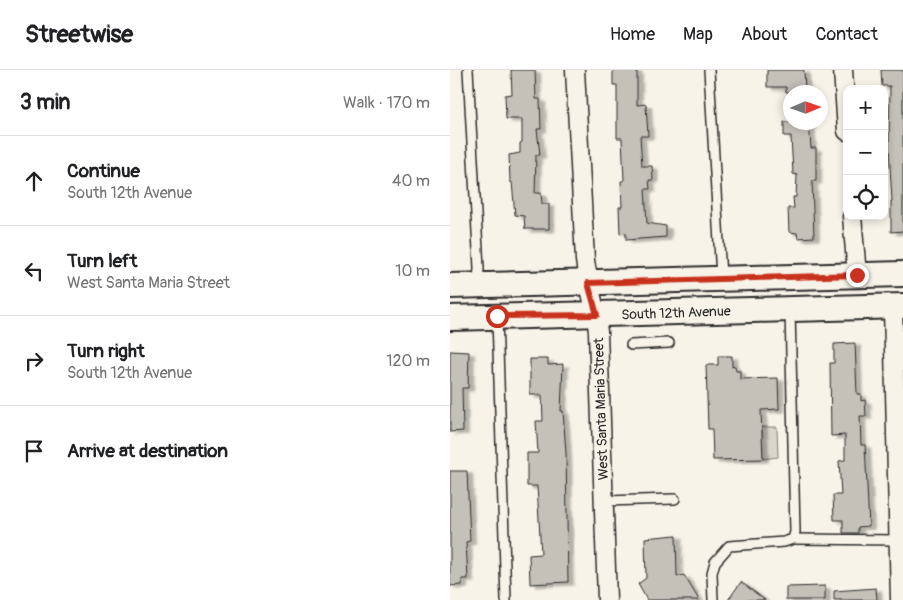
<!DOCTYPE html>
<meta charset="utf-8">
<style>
:root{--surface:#fff;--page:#f6f6f6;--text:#202124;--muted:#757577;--line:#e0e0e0}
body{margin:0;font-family:Pangolin,sans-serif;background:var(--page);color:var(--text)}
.controls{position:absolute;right:15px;top:15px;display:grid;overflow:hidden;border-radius:10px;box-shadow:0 2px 8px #0003}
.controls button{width:45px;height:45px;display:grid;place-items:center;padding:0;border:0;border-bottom:1px solid var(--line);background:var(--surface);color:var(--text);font:25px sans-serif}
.compass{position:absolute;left:333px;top:15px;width:45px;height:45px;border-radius:50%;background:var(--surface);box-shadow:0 2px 8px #0003;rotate:88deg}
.stop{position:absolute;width:15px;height:15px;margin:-11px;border:4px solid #c8321e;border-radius:50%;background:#fff}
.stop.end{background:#c8321e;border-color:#fff;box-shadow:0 1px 5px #0008}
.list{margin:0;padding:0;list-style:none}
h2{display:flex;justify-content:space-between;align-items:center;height:65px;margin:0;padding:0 20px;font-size:21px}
h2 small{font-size:16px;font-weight:400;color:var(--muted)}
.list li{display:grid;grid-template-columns:32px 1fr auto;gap:15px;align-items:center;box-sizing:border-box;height:90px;padding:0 20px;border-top:1px solid var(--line)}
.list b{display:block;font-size:19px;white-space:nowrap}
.list p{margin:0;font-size:16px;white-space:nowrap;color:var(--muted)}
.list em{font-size:16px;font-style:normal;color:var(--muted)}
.icon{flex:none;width:28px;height:28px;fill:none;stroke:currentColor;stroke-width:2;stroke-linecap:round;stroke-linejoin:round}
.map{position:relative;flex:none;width:453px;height:530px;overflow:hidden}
header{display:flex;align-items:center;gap:30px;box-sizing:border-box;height:70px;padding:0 25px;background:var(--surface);border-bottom:1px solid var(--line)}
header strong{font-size:24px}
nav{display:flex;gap:28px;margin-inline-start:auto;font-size:18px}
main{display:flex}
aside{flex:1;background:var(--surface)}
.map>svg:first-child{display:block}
.green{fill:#dad6cc;stroke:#82807c}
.building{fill:#c4c1b9;stroke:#2b2b2b;filter:url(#shadow)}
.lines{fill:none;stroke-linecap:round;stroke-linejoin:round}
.lane-casing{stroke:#2b2b2b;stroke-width:12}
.street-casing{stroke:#2b2b2b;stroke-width:21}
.secondary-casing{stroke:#2b2b2b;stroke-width:28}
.lane{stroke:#f7f3e8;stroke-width:9}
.street{stroke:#f7f3e8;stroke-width:18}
.secondary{stroke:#f7f3e8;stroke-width:24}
.route{stroke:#c8321e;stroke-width:6}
.labels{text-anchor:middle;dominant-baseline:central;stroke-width:4;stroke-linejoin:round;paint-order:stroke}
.street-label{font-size:14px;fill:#2b2b2b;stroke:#f7f3e8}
</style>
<header>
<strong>Streetwise</strong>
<nav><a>Home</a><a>Map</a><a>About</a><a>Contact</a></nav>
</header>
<main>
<aside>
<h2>3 min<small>Walk · 170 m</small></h2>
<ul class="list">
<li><svg class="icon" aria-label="ahead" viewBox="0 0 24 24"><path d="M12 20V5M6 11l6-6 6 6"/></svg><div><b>Continue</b><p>South 12th Avenue</p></div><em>40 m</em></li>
<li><svg class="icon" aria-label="left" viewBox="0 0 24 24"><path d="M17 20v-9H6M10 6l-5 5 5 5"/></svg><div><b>Turn left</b><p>West Santa Maria Street</p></div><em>10 m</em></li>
<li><svg class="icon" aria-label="right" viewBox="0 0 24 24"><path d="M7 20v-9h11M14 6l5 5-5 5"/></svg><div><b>Turn right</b><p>South 12th Avenue</p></div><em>120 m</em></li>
<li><svg class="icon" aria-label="arrive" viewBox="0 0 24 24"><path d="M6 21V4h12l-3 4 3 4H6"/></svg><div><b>Arrive at destination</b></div></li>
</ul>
</aside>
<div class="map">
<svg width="453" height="530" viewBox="0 0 453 530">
<defs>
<filter id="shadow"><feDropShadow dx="5.5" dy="3" stdDeviation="1" flood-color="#0004"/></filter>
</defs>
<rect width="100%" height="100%" fill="#f7f3e8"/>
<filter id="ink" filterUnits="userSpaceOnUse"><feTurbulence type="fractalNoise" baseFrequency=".02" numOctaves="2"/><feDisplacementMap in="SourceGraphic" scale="10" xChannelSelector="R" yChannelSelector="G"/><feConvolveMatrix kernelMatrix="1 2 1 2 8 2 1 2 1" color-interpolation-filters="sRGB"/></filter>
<g filter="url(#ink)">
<!-- green -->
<polygon class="green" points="312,357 327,357 328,387 313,389"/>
<!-- building -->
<g class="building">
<polygon points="61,0 85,0 86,29 90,29 91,59 87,59 90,85 86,85 85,123 91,123 92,134 99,134 99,159 75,159 74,146 65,145 62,112 60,112 59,85 70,83 70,73 72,72 72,49 56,49 55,25 62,24"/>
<polygon points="163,0 187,0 187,35 196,34 198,66 190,66 192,96 202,96 203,110 199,110 200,119 195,119 197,153 216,156 216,167 176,170 176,163 170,164 169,137 172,137 171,111 174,111 172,68 167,68 167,15 163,15"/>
<polygon points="317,0 354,0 355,22 336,22 336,17 317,17"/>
<polygon points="431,0 453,0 453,161 441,162 441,131 442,131 439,79 440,16 432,16"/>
<polygon points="334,52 359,52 361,78 366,78 366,111 362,111 364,167 348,168 347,163 339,162 338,138 344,138 343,127 346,127 347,105 343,104 341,66 334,66"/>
<polygon points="405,273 407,324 411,324 411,331 415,330 416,346 410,346 411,375 415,375 419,456 408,457 408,463 393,463 393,450 384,450 383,425 391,425 389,391 395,390 395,365 381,366 380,293 384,293 384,274"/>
<polygon points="0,281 19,282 18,318 12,318 13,361 0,362"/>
<polygon points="268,286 282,286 282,297 285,296 286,301 290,301 290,309 328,308 329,339 311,340 313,389 263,390 262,359 258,359 256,295 268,295"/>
<polygon points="80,289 98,289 98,295 113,294 111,341 113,341 116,383 118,512 80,514 79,485 91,484 87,416 77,416 77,383 88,383 86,351 93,351 92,325 80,325"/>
<polygon points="0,401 17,401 20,471 16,472 18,509 12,509 12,515 0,516"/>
<polygon points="226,465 227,507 234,505 249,530 197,530 188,514 196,508 195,468"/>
<polygon points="291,512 315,530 278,530"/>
<polygon points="375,516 375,530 336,530 336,517"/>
<polygon points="426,518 427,530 384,530 384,521"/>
</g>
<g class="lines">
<!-- lane casing -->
<g class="lane-casing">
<g id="lane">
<polyline points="18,0 29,198 28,214"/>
<polyline points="259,0 271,207"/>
<polyline points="47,248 56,530"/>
<polyline points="181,275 219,273"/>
<polyline points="154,431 225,429"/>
<polyline points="343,469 449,470"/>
<polyline points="263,530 262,503 265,492 279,476 334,472 343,469 345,462 340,240"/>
</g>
</g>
<!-- street casing -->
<g class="street-casing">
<g id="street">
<path d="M125 0 135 190C138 215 146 238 148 262L157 530"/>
<polyline points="393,0 397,61"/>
<polyline points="402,146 407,205"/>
<polyline points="443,237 450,530"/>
</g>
</g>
<!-- secondary casing -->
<g class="secondary-casing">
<g id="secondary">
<polyline points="0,216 453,204"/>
<polyline points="0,248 453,236"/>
</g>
</g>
<!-- lane -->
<use href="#lane" class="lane"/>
<!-- street -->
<use href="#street" class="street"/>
<!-- secondary -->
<use href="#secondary" class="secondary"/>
</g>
</g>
<g class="lines" filter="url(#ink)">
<!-- route -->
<polyline class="route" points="47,246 147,245 138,213 407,205"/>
</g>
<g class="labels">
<!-- street labels -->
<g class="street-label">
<text transform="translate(226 243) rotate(-2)">South 12th Avenue</text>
<text transform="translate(151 339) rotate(-92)">West Santa Maria Street</text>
</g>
</g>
</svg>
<div class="controls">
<button>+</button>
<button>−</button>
<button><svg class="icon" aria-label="locate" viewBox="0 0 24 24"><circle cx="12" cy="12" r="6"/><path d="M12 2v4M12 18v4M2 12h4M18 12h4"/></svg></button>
</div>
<svg class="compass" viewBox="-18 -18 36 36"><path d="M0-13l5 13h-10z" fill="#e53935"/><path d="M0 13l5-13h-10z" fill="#757577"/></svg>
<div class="stop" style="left:47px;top:246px"></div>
<div class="stop end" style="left:407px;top:205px"></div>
</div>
</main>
